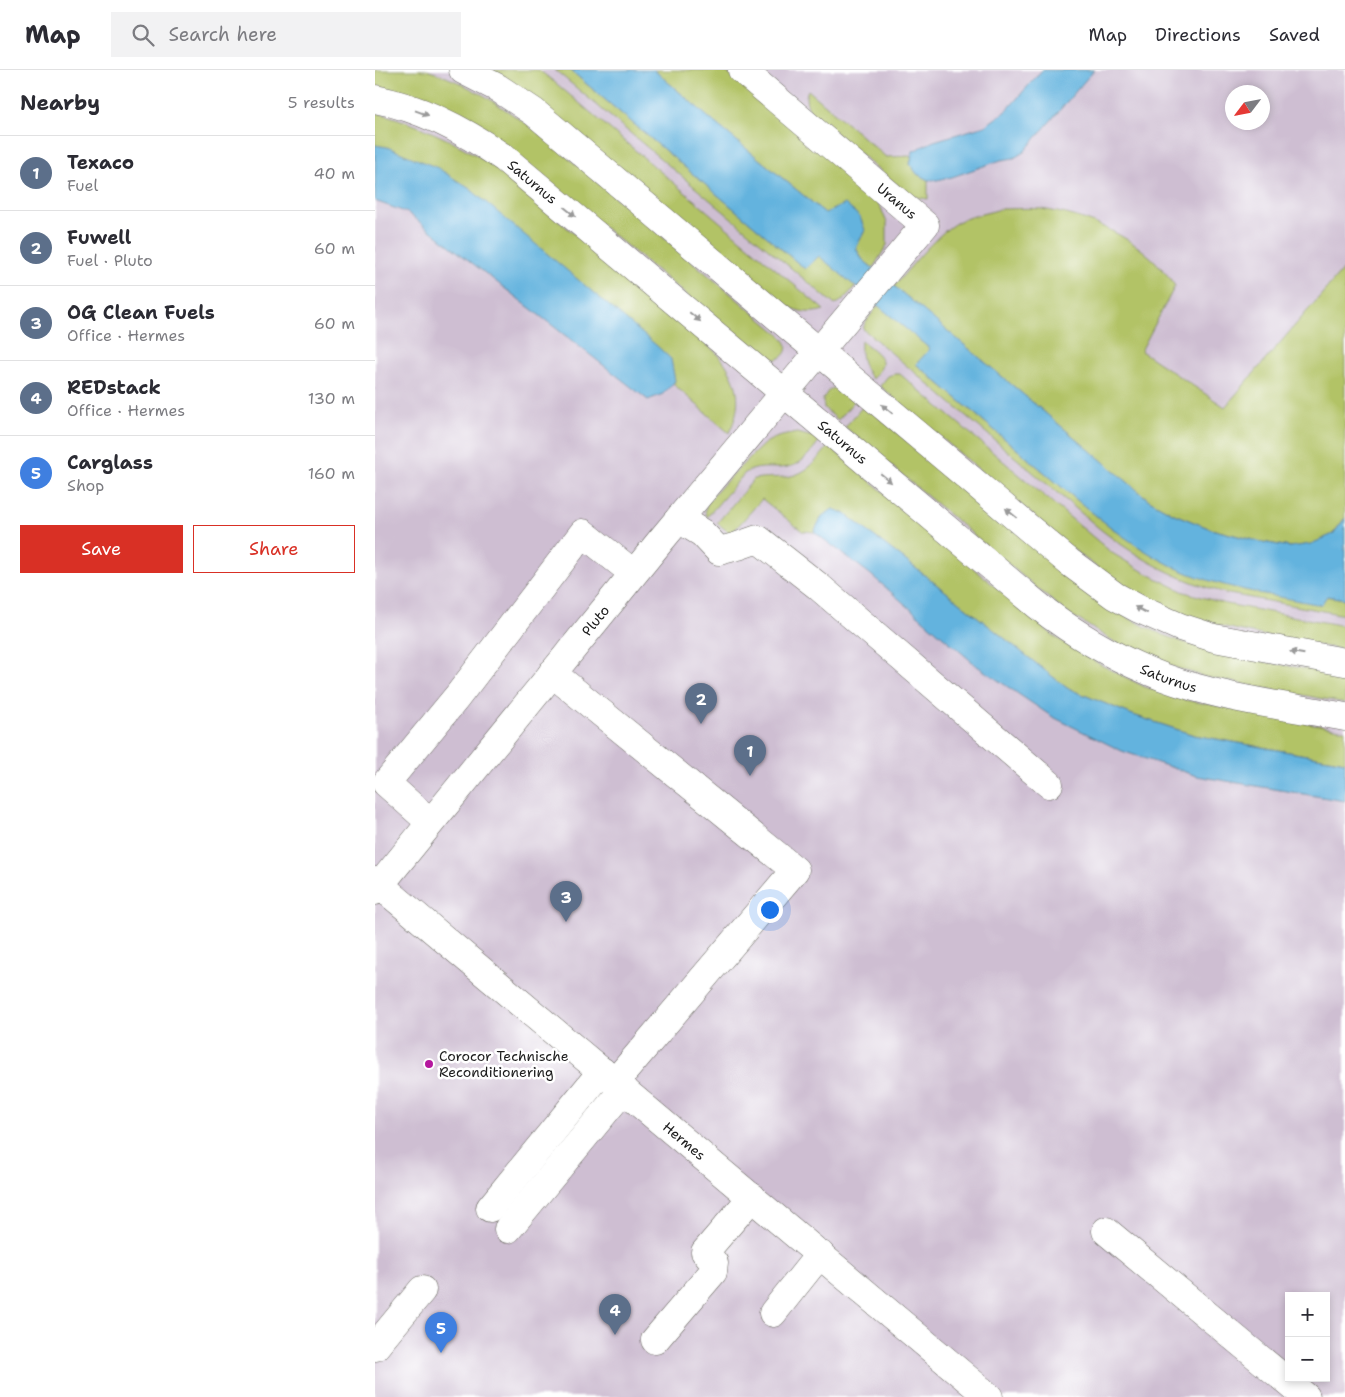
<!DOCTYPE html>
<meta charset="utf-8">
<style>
:root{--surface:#fff;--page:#f2f2f3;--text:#2b2b33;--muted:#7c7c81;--line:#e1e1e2;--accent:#d93025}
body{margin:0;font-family:"Shantell Sans",sans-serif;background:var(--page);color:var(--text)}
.controls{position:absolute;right:15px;bottom:15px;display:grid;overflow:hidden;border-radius:0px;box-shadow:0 2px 8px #0003}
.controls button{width:45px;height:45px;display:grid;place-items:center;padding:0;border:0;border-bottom:1px solid var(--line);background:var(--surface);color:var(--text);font:25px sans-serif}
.compass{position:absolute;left:850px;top:15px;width:45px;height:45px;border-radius:50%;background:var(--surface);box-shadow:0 2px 8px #0003;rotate:238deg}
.you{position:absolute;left:394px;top:839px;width:18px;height:18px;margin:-12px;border:4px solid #fff;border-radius:50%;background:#1a73e8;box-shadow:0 0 0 8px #1a73e833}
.badge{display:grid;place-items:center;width:32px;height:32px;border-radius:50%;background:var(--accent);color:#fff;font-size:16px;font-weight:700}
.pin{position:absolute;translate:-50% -41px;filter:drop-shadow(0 1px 2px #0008)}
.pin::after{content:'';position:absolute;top:26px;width:18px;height:15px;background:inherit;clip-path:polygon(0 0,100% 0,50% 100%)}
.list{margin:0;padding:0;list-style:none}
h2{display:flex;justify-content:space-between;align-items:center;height:65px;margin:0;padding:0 20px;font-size:21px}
h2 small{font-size:16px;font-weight:400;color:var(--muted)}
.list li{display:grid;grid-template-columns:32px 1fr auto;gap:15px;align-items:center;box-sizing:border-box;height:75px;padding:0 20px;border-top:1px solid var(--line)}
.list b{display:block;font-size:19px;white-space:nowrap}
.list p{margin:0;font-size:16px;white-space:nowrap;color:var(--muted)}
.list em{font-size:16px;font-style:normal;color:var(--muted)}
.actions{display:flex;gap:10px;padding:15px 20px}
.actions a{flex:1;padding:11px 0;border:1px solid var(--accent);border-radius:0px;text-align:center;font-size:18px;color:var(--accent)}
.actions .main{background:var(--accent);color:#fff}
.icon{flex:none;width:28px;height:28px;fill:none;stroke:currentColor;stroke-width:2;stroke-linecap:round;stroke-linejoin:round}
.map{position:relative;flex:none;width:970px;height:1327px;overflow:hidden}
header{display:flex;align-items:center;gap:30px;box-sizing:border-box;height:70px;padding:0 25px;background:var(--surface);border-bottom:1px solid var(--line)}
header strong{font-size:24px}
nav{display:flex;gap:28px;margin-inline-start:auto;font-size:18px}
.search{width:350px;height:45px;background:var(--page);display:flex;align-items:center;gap:12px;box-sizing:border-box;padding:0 18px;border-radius:0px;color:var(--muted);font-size:19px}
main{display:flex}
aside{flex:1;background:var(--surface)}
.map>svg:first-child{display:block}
.industrial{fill:#cebed2;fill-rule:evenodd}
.green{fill:#b2c366;stroke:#677041}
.water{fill:#63b3de;stroke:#40687d}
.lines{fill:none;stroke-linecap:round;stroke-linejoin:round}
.minor-casing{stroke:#68665f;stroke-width:29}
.major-casing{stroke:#68665f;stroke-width:29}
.minor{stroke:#fff;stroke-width:28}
.major{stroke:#fff;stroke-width:28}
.oneway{fill:#999}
.poi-dot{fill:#b5179e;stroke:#fff;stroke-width:2}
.labels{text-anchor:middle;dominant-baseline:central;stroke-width:5;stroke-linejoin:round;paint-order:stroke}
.street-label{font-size:14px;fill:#1c1c1c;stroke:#fff}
.poi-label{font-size:14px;fill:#1c1c1c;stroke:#fff;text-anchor:start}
</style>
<header>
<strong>Map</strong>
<div class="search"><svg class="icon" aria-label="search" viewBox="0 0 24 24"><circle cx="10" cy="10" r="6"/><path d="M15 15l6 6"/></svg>Search here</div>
<nav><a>Map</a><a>Directions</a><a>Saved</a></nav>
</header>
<main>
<aside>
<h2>Nearby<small>5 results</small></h2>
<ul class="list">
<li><span class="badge" style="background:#5c6f8a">1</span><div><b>Texaco</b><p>Fuel</p></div><em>40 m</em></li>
<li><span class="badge" style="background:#5c6f8a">2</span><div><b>Fuwell</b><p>Fuel · Pluto</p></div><em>60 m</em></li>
<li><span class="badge" style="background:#5c6f8a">3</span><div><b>OG Clean Fuels</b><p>Office · Hermes</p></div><em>60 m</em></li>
<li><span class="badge" style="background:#5c6f8a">4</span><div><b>REDstack</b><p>Office · Hermes</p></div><em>130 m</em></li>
<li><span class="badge" style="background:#3f7fe0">5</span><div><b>Carglass</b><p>Shop</p></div><em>160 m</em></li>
</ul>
<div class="actions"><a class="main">Save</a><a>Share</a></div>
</aside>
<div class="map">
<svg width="970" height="1327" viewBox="0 0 970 1327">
<rect width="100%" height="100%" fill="#fff"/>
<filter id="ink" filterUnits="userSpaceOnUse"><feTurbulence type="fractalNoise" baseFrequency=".02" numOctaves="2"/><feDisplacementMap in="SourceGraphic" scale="10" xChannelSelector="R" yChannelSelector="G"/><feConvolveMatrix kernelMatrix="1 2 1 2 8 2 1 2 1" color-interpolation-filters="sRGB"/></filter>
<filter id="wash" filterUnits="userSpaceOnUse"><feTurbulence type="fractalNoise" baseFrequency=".0096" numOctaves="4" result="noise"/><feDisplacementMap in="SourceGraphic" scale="20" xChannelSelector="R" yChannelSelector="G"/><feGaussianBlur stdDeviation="1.12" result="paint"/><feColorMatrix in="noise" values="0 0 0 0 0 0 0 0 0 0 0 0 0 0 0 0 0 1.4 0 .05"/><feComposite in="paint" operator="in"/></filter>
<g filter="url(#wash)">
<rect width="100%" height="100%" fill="#f4eedb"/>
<!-- industrial -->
<path class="industrial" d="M0 0H970V1327H0ZM858 22H888V52H858ZM914 1226H951V1308H914Z"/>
<!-- green -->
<g class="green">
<path d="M0 0H51L64 4 85 13 110 26 155 56 406 266C407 267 411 273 411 273 415 287 399 293 388 288L111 60 76 40 40 26 0 16Z"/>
<path d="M117 0H164L183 15 449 240C432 245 419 241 404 231Z"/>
<polygon points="180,0 195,0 430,199 444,185 481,216 468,230 460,235"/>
<polygon points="279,0 349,0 488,116 500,128 506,138 512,153 512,175 498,198 487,189 481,178 490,160 450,143 340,53"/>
<path d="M433 20 511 87 537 86 535 94 542 104 553 110V129L538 127 526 118 435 42C432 34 429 28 433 20Z"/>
<path d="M0 42C42 53 79 71 116 94L343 284C364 310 369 332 354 363L298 314 300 311 145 162 95 119 0 75Z"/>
<path d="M626 139C640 139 657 137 672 140 721 148 773 173 800 216L766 281 850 337 970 197V448L958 464 936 475 915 477 882 471 836 459 799 444 774 430 519 216C536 197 565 159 587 150 599 145 613 143 626 139Z"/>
<path d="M503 235 555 279 542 295C582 329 623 363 663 397 714 440 764 486 828 508 874 524 923 521 970 529V545L854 524C805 511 765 490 725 459L488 259 490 253Z"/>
<path d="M486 270C492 276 509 285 507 295 506 300 500 305 497 309 487 297 485 285 486 270Z"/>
<path d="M519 304H525L737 483 769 502 809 522 851 534 970 556V580C911 569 851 562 795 539 762 526 732 505 704 484L505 316 513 306Z"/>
<path d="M459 318C468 318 473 323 481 329L463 350 449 338 448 329 453 321Z"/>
<path d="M489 335 735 538C759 551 783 564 808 572 860 589 916 596 970 605V633L830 607 786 593 746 576 688 540 470 357Z"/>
<path d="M422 363 439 367 445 370C438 379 431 390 420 395 404 402 386 393 370 403L332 447C330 444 330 441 331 436 334 427 380 382 389 374 399 367 410 365 422 363Z"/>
<path d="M454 376 680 567 726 595 770 617 811 630 970 660V692L819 665 758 645 692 618 570 521 469 443 447 446 439 462 427 461 387 429 356 464 342 453 379 409C389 407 399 408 410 407 431 405 441 391 454 376Z"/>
</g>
<!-- water -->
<g class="water">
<path d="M195 0H279L340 53 450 143 470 134 485 147 490 160 481 178 487 189 774 430 799 444 836 459 882 471 915 477 936 474 958 464 970 448V529L952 526 946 535C897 525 842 518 797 496 749 472 709 436 669 402 626 366 584 330 541 294L555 279 444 186 430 199Z"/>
<polygon points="667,0 719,0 649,82 639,88 626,90 577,107 562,110 553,110 542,104 535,94 538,81 559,71 610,56 632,40"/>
<polygon points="0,75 12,77 63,98 95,119 281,275 296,289 300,311 288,324 273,330 33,143 0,131"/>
<polygon points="458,439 469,443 570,521 692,618 758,645 819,665 970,692 970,731 822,706 747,681 676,646 602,596 495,504 439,462 447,446"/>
</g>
</g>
<g filter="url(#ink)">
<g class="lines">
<!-- minor casing -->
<g class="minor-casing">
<g id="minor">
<polyline points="304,449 327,463 344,481 363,476 383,469 443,516 674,714"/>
<polyline points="177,603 420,800 240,1012"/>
<polyline points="55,752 11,713 82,627 208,463 258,503"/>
<path id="s1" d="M0 811 614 1327"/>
<path id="s2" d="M0 821 287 469 550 155 367 0"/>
<polyline points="115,1138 227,1001"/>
<polyline points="133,1159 249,1019"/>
<polyline points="731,1161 931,1327"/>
<polyline points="398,1243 445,1184"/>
<polyline points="280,1270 338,1202 339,1193 330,1182 377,1127"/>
<polyline points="0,1277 47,1220"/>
</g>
</g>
<!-- major casing -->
<g class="major-casing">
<g id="major">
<polyline points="88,0 123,18 159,42 694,492 740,526 764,539 805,557 839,568 970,592"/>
<path id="s3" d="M0 29C47 38 89 60 129 88L642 518C654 528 665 538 678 547 711 571 749 592 788 607 844 628 911 636 970 647"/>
</g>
</g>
<!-- minor -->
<use href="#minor" class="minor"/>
<!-- major -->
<use href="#major" class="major"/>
</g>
<!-- one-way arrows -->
<defs><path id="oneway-solid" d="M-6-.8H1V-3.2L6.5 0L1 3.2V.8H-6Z" transform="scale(1.25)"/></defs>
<g class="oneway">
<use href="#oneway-solid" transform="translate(47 43) rotate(20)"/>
<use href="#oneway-solid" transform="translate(195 142) rotate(40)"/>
<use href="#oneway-solid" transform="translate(320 247) rotate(40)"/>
<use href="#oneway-solid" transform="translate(512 339) rotate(-140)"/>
<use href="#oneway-solid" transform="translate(511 408) rotate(40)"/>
<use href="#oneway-solid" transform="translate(636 443) rotate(-140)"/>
<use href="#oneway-solid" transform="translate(766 540) rotate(-153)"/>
<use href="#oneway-solid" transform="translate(922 583) rotate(-170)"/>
</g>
</g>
<!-- markers -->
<circle class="poi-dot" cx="54" cy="994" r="5"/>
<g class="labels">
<!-- street labels -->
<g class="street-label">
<text stroke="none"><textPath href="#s3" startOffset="180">Saturnus</textPath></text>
<text transform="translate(522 131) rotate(40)">Uranus</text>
<text stroke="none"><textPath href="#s3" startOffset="585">Saturnus</textPath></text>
<text stroke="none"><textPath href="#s2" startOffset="349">Pluto</textPath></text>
<text stroke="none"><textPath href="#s3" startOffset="990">Saturnus</textPath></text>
<text stroke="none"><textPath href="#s1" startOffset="404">Hermes</textPath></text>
</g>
<!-- poi labels -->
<g class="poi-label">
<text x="64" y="986">Corocor Technische<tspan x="64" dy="16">Reconditionering</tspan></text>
</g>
</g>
</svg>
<div class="controls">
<button>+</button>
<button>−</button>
</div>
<svg class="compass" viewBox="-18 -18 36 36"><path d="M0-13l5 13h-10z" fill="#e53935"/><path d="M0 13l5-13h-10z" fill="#7c7c81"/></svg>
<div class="you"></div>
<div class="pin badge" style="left:375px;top:706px;background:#5c6f8a">1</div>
<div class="pin badge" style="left:326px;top:654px;background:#5c6f8a">2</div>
<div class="pin badge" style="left:191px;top:852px;background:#5c6f8a">3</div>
<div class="pin badge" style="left:240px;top:1265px;background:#5c6f8a">4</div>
<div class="pin badge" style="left:66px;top:1283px;background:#3f7fe0">5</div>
</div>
</main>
